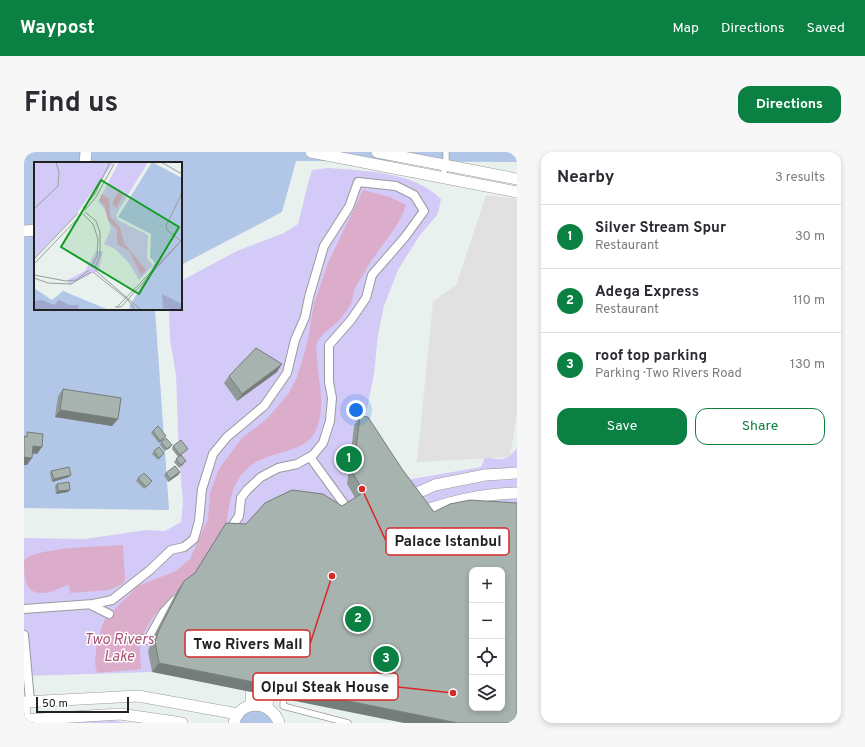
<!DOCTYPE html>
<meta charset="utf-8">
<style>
:root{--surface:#fff;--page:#f7f7f7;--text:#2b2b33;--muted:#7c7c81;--line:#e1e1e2;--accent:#0b8043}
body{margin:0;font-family:Overpass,sans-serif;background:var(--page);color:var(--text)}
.controls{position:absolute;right:12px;bottom:12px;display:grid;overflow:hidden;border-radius:8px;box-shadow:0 2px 6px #0003}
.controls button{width:36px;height:36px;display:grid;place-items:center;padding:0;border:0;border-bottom:1px solid var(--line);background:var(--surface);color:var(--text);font:20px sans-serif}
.scale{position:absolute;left:12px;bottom:10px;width:93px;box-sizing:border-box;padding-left:4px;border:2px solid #212121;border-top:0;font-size:11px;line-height:14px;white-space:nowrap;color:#212121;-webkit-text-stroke:3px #fff;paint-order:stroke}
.you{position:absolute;left:332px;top:258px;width:14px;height:14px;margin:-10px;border:3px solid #fff;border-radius:50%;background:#1a73e8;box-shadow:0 0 0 6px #1a73e833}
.badge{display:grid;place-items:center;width:26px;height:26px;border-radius:50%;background:var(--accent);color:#fff;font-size:13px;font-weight:700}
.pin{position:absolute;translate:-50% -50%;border:2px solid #fff;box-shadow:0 1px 4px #0006}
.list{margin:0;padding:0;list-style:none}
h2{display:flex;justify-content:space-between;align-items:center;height:52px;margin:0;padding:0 16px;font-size:17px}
h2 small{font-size:13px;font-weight:400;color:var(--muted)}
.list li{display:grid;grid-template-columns:26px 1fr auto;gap:12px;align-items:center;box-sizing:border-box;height:64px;padding:0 16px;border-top:1px solid var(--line)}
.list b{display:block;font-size:15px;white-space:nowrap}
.list p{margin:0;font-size:13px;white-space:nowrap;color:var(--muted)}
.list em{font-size:13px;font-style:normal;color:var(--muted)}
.actions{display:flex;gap:8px;padding:12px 16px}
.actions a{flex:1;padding:9px 0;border:1px solid var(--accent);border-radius:12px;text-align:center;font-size:14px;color:var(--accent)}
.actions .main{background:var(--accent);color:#fff}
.icon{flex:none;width:22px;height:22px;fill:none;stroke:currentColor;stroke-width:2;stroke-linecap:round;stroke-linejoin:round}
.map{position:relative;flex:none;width:493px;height:571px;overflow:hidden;border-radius:12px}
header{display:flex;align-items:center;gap:24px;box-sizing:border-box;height:56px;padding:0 20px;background:var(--accent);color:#fff}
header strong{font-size:19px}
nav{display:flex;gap:22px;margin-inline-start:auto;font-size:14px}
.intro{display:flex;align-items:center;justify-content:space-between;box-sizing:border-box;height:96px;padding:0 24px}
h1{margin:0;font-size:28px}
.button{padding:10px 18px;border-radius:12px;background:var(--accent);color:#fff;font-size:14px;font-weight:700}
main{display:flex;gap:24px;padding:0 24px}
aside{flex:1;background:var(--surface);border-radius:12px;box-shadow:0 2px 6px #0003}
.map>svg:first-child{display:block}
.grass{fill:#b2c6e7}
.park{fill:#d3caf7}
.parking{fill:#e1e1e1}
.water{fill:#dcaccb}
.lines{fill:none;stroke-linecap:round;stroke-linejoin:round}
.service-casing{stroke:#9b9b9b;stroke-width:7}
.pedestrian-casing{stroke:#9b9b9b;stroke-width:10}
.minor-casing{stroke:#9b9b9b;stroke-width:12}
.service{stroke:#fff;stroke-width:5.5}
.pedestrian{stroke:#fff;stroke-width:8}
.minor{stroke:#fff;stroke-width:11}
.wall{fill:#909a96}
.shaded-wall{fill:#757d7a}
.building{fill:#a7b3ae;stroke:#757d7a;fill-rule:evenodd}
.labels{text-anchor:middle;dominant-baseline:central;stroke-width:3;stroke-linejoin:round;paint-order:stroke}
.water-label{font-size:15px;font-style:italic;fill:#ac5275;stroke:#fff}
.inset-road{fill:none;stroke:#999e9d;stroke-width:1}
.view{fill:#119d22;fill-opacity:0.15;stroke:#119d22;stroke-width:2}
.inset-edge{fill:none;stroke:#212121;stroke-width:2}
.leader{fill:none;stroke:#d62828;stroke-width:1.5}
.callout-dot{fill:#d62828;stroke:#fff;stroke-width:1.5}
.callout{fill:#fff;stroke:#d62828;stroke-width:1.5}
.callout-label{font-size:15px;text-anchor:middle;font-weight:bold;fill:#212121}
</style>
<header>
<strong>Waypost</strong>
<nav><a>Map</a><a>Directions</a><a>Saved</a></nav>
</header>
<div class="intro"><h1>Find us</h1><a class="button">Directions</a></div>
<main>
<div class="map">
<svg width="493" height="571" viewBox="0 0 493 571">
<rect width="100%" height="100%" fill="#e9f1ef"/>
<!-- grass -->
<g class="grass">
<polygon points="0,0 493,0 493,10 272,9 258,60 157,113 157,11 11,11 11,157 131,157 145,358 0,356"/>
<polygon points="229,557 244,560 250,571 214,571 216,564"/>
</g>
<!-- park -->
<g class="park">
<path d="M304 16C341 19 389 19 417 47L414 62 396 83 374 118 360 154 354 183 350 222 343 257 330 274 323 332 333 350 124 500 128 520 0 524V386L60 387 123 378 141 379 157 370 159 350 155 304 152 223 146 188 145 157H157V129L213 99 260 81 274 72C279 54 282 36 288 18Z"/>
<path d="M493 296V362L403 370 377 334 388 327 457 315 461 305C477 308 482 310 493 296Z"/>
<polygon points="56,564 106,571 0,571"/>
</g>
<!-- parking -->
<polygon class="parking" points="462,43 493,47 493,261 486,305 393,310 409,149 432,133"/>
<!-- water -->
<g class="water">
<path d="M339 38 366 45 382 53C375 76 356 94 344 114 340 122 334 130 330 138 329 141 329 146 328 149 326 155 321 160 318 165 311 174 298 180 293 191 291 195 293 201 293 205 294 230 303 256 291 280 281 302 243 298 224 316 199 338 207 371 196 400 193 407 182 414 176 419 155 437 125 461 117 490 115 498 117 509 117 517L73 521 71 511 73 488 81 467 114 434 152 419 166 407 184 367 186 341 195 317 218 286 243 267 265 241 273 225 283 192 290 152 304 111Z"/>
<path d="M99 393 101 427 99 432 85 438 46 441 45 433C37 434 32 439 25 440 0 446 0 425 0 408 18 394 75 395 99 393Z"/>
</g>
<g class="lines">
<!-- service casing -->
<g class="service-casing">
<g id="service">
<polyline points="418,26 422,13 422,0"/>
<polyline points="260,540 259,554 324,571"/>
</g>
</g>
<!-- pedestrian casing -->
<g class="pedestrian-casing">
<g id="pedestrian">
<polyline points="286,305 323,356"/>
<polyline points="67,453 85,462"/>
<polyline points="0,457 69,452 88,448 126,418 147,398 160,395 170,387 175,369 178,337 189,302 203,285 240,254 263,221 271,188 281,165 285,145 300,94 325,55 334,30 372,34 390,43 400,59 381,85 348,123 342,146 327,168 305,193 305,230 308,246 306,269 299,291 289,303 273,312 254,316 237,325 223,338 217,346 215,364 209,373 207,380"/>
<polyline points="0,483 6,549"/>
<polyline points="119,487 124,488 139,461 152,447"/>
</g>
</g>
<!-- minor casing -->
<g class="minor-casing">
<g id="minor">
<polyline points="287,0 493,40"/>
<polyline points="353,0 493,27"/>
<polyline points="61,11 62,0"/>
<polyline points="0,79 11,78"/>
<polyline points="382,346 411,333 461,323 492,321"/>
<path d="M394 361C426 349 456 342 491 341"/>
<polyline points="227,553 228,526"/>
<polyline points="243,556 245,529"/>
<polyline points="0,568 96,562 158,571"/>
<polyline points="1,568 0,550 114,544 214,562"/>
<path d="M210 571C215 547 248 548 255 571"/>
</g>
</g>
<!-- service -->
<use href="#service" class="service"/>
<!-- pedestrian -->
<use href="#pedestrian" class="pedestrian"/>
<!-- minor -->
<use href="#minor" class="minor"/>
</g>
<!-- wall -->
<g class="wall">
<polygon points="253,220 213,249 200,231 205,224"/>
<polygon points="39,237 94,267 88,274 31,265 34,244"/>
<polygon points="336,264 378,317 128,520 124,500 128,487 153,439 160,429 170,422 202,371 222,372 318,354 331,346 323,332 330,274"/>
<polygon points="129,279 140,287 135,291 127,281"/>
<polygon points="137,290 148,293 146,296 141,299 136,293"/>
<polygon points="149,294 162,299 157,303 160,312 155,316 150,310 154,305 148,297"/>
<polygon points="130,299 139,303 134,308 128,302"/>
<polygon points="27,319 45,325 28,330 26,322"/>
<polygon points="156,320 154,323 144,330 140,323 142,321"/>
<polygon points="114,326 126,332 120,337 112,329"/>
<polygon points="33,332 44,340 32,342 31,334"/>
</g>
<!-- shaded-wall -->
<g class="shaded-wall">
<polygon points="258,212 253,220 213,249 218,242"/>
<polygon points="36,258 94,267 88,274 31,265"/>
<polygon points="9,294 18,295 13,302 4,301"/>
<polygon points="0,305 8,306 3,313 0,313"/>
<polygon points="156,320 154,323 144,330 146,327"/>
<polygon points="47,323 45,325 28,330 30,327"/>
<polygon points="46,338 44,340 32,342 34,339"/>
<polygon points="135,511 434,571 380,571 128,520"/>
</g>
<!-- building -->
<g class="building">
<polygon points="232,196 258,212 218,242 205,224"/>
<polygon points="39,237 97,246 94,267 36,258"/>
<path d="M336 264 344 265 378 317 410 360 426 352 446 348 493 351V571H434L135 511 131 490 135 478 160 429 171 421 202 371 222 372 241 351 268 338 299 342 318 354 340 340 329 322ZM448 418H478V556H448Z"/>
<polygon points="134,274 142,284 136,289 129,279"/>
<polygon points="3,280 19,282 18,295 9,294 8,306 0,305 0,284 3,285"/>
<polygon points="142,286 148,293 143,297 137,290"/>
<polygon points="157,288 164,297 156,303 149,294"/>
<polygon points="135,295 140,301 135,306 130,299"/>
<polygon points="157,303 162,309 157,313 152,307"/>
<polygon points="151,314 156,320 146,327 142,321"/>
<polygon points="45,315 47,323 30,327 27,319"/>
<polygon points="120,321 128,329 122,335 114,326"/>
<polygon points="45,330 46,338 34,339 33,332"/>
</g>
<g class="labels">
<!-- water labels -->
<g class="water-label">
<text x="95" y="488">Two Rivers<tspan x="95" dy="17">Lake</tspan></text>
</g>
</g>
<!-- overview -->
<g transform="translate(10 10)">
<rect width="148" height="148" fill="#e9f1ef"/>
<path d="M118 0 148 16V148H97L95 145 121 101 116 95 117 72 84 55ZM0 126 18 138 29 129 75 148H0Z" fill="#b2c6e7"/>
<path d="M128 132 148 142V148L129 146ZM8 138 20 143 25 138 35 143H45L44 148H0V139Z" fill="#a0a8ce"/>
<path d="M80 0 40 55 0 96V3L2 1ZM85 0H114L82 53 84 58 114 73 113 96 119 103 105 118 95 101 81 87 70 82 77 67 70 46 64 40ZM62 89H69L65 108 35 123 33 118 51 109Z" fill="#d3caf7"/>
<path d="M84 30 89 32 83 46 78 42ZM68 32 75 37 76 54 86 65 90 81 112 108 107 113 95 89 83 82V68L74 58 71 45 65 38Z" fill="#dcaccb"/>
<path class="inset-road" d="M127 0 148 12M49 46 61 32 76 0M0 47 24 24 25 10 22 0M51 48 62 35 80 2M51 50 62 59 66 70V93L61 106M49 52 59 62 64 77 63 94 58 104M147 79 133 68 132 64 148 31M0 97 44 51M0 102 47 53M61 108 107 148M59 110 94 138 101 148M0 113 32 119 42 118 55 108M0 116 14 121 37 122 57 110M81 145H87L147 79M83 145 146 80"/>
<path class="view" d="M67 18 145 65 105 132 27 85Z"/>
<rect width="148" height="148" class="inset-edge"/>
</g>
<!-- callouts -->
<path class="leader" d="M338 337L362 389M308 424L286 492M429 541L374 535"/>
<g class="callout-dot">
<circle cx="338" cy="337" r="4"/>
<circle cx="308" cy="424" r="4"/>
<circle cx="429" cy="541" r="4"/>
</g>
<g class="callout">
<rect x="362" y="376" width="123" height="27" rx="4"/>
<rect x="161" y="478" width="125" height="27" rx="4"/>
<rect x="229" y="521" width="145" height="27" rx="4"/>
</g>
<g class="callout-label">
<text x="424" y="394">Palace Istanbul</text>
<text x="224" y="497">Two Rivers Mall</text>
<text x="301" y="540">Olpul Steak House</text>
</g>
</svg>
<div class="controls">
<button>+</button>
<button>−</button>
<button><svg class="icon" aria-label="locate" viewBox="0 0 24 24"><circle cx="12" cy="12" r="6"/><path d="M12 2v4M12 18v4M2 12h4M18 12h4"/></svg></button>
<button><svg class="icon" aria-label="layers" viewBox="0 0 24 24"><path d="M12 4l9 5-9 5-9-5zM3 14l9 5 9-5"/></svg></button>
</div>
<div class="scale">50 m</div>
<div class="you"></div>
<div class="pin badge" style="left:325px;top:307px">1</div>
<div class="pin badge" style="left:334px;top:467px">2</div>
<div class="pin badge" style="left:362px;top:507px">3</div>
</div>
<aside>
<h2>Nearby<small>3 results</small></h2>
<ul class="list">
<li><span class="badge">1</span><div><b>Silver Stream Spur</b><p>Restaurant</p></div><em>30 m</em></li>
<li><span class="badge">2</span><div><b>Adega Express</b><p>Restaurant</p></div><em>110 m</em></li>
<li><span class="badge">3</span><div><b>roof top parking</b><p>Parking · Two Rivers Road</p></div><em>130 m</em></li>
</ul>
<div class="actions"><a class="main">Save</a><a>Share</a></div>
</aside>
</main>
